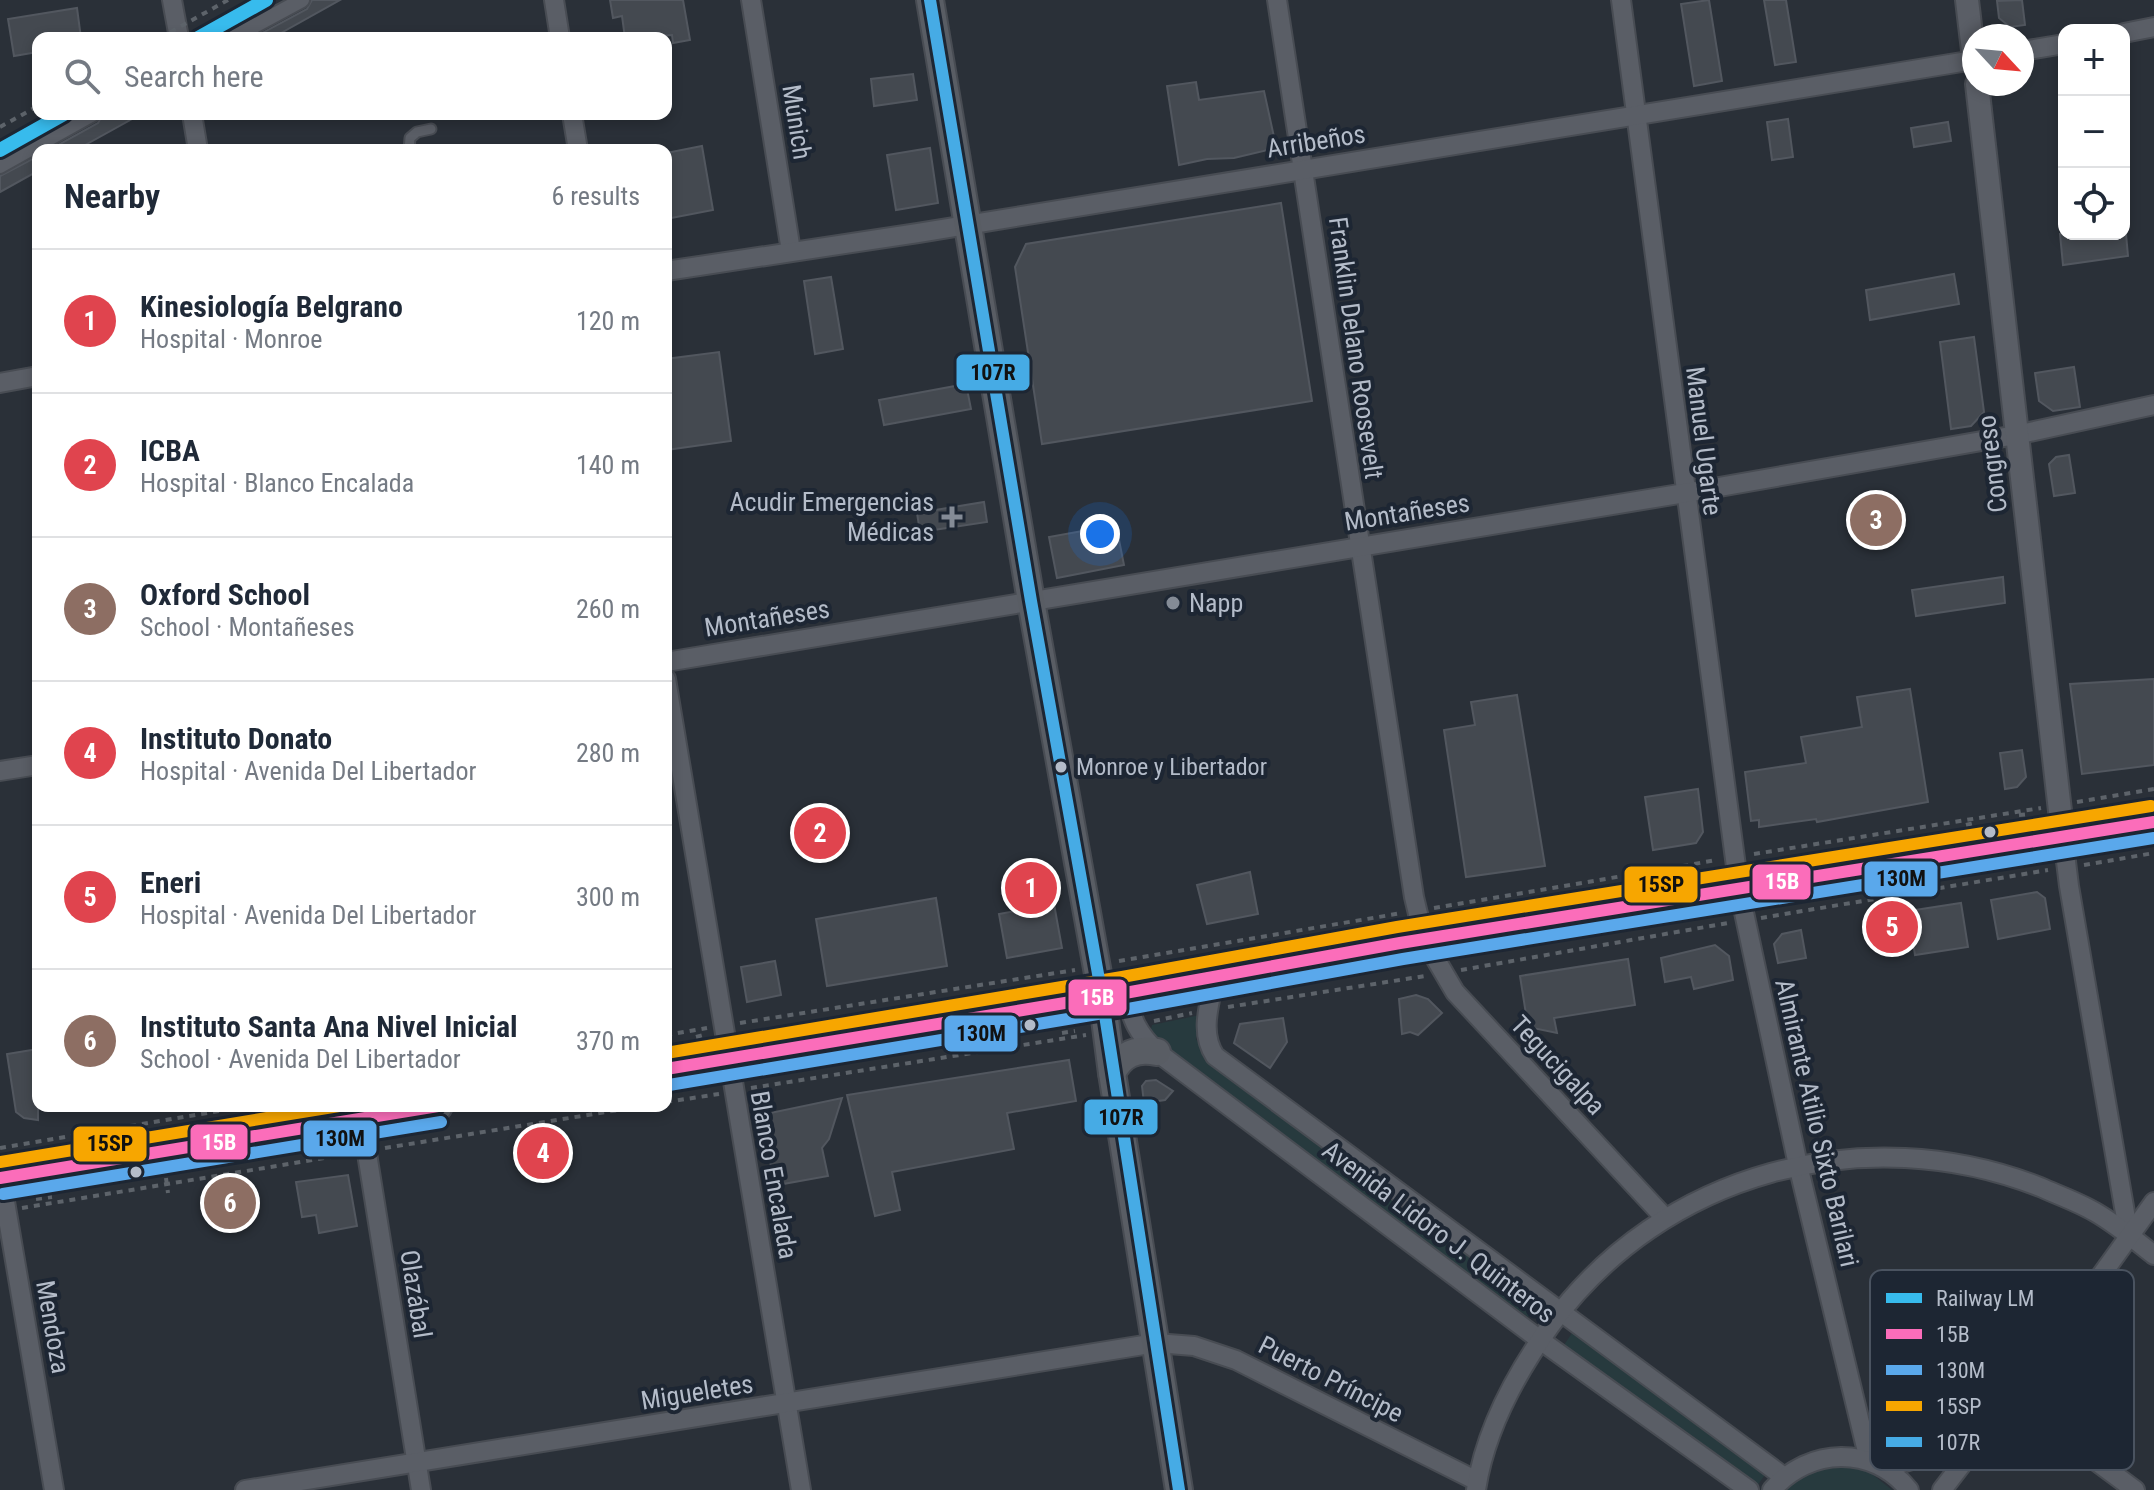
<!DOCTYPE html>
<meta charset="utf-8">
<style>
:root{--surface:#fff;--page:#f2f2f3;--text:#1f2937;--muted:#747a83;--line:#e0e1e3;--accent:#b45309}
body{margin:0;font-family:"Roboto Condensed",sans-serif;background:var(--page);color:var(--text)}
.controls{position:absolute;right:24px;top:24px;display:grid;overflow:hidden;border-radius:16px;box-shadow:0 4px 12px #0003}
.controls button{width:72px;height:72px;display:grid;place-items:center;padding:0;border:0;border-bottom:2px solid var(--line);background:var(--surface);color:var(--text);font:40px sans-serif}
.compass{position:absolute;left:1962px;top:24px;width:72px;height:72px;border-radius:50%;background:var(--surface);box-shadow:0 4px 12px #0003;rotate:116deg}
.you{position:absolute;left:1100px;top:534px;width:28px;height:28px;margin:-20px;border:6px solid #fff;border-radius:50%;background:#1a73e8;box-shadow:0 0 0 12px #1a73e833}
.badge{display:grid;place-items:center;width:52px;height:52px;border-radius:50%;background:var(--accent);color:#fff;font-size:26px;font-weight:700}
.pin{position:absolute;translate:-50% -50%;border:4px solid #fff;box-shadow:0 2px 8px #0006}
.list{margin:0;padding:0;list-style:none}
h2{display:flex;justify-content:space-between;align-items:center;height:104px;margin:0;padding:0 32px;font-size:34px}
h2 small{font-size:26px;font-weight:400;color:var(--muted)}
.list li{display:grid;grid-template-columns:52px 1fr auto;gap:24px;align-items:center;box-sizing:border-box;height:144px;padding:0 32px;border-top:2px solid var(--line)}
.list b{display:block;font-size:30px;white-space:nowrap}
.list p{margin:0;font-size:26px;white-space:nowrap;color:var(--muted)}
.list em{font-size:26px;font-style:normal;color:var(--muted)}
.icon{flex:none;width:44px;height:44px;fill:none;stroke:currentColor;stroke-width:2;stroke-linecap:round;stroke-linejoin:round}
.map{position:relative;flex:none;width:2154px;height:1490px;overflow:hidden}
.search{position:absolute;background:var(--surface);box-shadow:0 4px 12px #0003;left:32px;top:32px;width:640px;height:88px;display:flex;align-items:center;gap:20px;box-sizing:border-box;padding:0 28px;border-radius:16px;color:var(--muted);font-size:30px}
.panel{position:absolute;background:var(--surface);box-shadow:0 4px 12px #0003;left:32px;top:144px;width:640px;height:968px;border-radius:16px}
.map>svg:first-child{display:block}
.green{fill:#273a3e}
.building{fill:#444950;stroke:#52575f;stroke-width:2}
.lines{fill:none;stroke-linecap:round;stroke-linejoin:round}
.service-casing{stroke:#484c53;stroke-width:13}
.pedestrian-casing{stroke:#484c53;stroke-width:18}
.minor-casing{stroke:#484c53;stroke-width:22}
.tertiary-casing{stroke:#484c53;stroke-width:26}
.secondary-casing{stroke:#484c53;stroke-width:30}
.primary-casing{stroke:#484c55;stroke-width:32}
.path{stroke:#5d636a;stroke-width:4;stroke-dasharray:6 6;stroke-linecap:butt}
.service{stroke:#5a5e66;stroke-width:9}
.pedestrian{stroke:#5a5e66;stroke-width:14}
.minor{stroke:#5a5e66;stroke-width:18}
.tertiary{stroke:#5a5e66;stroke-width:22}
.secondary{stroke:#595d64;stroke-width:26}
.primary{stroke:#5c6168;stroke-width:28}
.path-bridge{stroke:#5d636a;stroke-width:4;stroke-dasharray:6 6;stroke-linecap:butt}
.bus-1-casing{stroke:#1d2633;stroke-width:18}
.bus-2-casing{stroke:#1d2633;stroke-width:18}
.bus-3-casing{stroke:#1d2633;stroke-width:18}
.bus-4-casing{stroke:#1d2633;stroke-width:18}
.bus-1{stroke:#fb6dba;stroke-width:12}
.bus-2{stroke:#5aa8eb;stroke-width:12}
.bus-3{stroke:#f7a600;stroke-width:12}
.bus-4{stroke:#46abe5;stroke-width:12}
.rail-1-casing{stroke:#1d2633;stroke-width:20}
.rail-1{stroke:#37bbed;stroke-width:14}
.poi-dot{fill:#848b96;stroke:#1d2633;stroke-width:3}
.bus-dot{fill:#b4bcc9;stroke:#1d2633;stroke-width:3}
.labels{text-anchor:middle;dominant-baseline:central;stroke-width:8;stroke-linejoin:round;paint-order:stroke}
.bus-label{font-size:24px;fill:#b4bcc9;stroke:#1d2633;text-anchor:start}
.street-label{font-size:26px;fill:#b4bcc9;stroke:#1d2633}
.poi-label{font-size:26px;fill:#b4bcc9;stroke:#1d2633;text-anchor:end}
.key{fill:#1d2633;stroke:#4a5360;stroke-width:2}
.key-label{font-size:22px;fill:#b4bcc9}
.line-badge{stroke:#1d2633;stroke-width:3}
.badge-label{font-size:22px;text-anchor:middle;font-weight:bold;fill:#fff}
.pale-badge-label{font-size:22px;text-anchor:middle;font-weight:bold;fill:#111}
</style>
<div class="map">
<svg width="2154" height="1490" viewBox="0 0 2154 1490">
<rect width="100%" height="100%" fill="#2a3038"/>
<!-- green -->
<g class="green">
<polygon points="1200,1015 1196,1039 1211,1064 1537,1304 1528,1317 1148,1040 1152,1025"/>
<polygon points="1572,1333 1767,1472 1757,1486 1564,1345"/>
<polygon points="1825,1465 1867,1470 1892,1490 1784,1490 1790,1481"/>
</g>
<!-- building -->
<g class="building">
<polygon points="312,0 340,0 272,38 253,38 307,9"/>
<polygon points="610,0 683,0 690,40 673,43 672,35 625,38 622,16 613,18"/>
<polygon points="1709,0 1722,81 1694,86 1681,4"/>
<polygon points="1764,0 1786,0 1796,62 1775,65"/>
<polygon points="2022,0 2025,25 2010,27 1999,18 1997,1"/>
<polygon points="77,8 81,38 38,38 38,52 14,56 8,19"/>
<polygon points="913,74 917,100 874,106 871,79"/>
<polygon points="1196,82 1199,100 1264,91 1274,137 1268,150 1234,158 1207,159 1179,165 1167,86"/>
<polygon points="103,114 141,114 76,150 49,150 98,123"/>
<polygon points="1788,119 1793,157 1772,160 1767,122"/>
<polygon points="1948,122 1951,141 1914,147 1911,128"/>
<polygon points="702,146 713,210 666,219 666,153"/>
<polygon points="930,148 938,203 896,210 887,155"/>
<polygon points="38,156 38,171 0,192 0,176"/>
<polygon points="1281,203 1312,401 1042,444 1015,267 1026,244"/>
<polygon points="2060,234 2126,234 2128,256 2063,265"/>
<polygon points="1954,274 1959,304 1870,320 1866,290"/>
<polygon points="831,277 843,349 815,354 804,281"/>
<polygon points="1974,337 1984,412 1971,426 1951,429 1940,342"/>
<polygon points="719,352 731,441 666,450 666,359"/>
<polygon points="2074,367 2080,407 2053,411 2039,401 2035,373"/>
<polygon points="966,384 971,409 884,425 879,400"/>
<polygon points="2069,455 2075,493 2054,496 2049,464 2056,457"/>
<polygon points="984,502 987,522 920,532 917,513"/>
<polygon points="1116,525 1124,565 1057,578 1049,537"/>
<polygon points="2003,577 2005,603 1916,616 1912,590"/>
<polygon points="2154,679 2154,765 2082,774 2070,684"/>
<polygon points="1910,689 1928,802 1817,822 1816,819 1759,827 1759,820 1751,821 1745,772 1806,763 1801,737 1862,727 1857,697"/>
<polygon points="1517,695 1545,866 1466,877 1444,730 1475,725 1471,702"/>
<polygon points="2022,750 2026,777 2017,787 2005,789 2000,753"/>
<polygon points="1698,789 1703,832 1696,843 1653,850 1645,797"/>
<polygon points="1250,872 1258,914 1207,924 1197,885"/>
<polygon points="2037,892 2045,898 2050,929 1998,939 1991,900"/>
<polygon points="936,898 947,966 827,986 816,919"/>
<polygon points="1961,903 1968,947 1915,955 1908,911"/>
<polygon points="1054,904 1062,948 1007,958 999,914"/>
<polygon points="1801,930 1806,958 1778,963 1774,944 1782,934"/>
<polygon points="1715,945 1729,956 1733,980 1694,989 1691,977 1665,982 1661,958"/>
<polygon points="1628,959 1635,1005 1554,1018 1557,1033 1528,1027 1520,976"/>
<polygon points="775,961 781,995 747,1002 741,967"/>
<polygon points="1416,995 1428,999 1442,1013 1418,1035 1410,1032 1402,1034 1399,999"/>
<polygon points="1283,1018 1287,1042 1270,1068 1234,1043 1240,1024"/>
<polygon points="38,1049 38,1120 24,1118 16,1112 7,1054"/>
<polygon points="1069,1060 1076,1101 1007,1113 1014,1149 892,1172 900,1210 875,1216 847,1095"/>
<polygon points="1156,1080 1173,1091 1165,1100 1144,1103 1142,1086 1146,1081"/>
<polygon points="842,1098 829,1139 822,1148 828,1176 783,1184 781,1176 773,1177 761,1115"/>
<polygon points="348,1175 357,1226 319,1233 316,1215 302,1217 296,1182"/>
</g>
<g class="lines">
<!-- service casing -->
<g class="service-casing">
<polyline id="service" points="409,150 410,138 417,132 431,129"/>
</g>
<!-- pedestrian casing -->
<g class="pedestrian-casing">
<g id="pedestrian">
<polyline points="232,38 302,0"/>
<polyline points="0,166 93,114"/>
</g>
</g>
<!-- minor casing -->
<g class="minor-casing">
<g id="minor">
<polyline points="172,0 179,38"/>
<polyline points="554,0 560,38"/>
<polyline points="751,0 791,251"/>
<polyline points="1277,0 1414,897 1424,939 1455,992 1665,1218"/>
<polyline points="1621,0 1739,889 1798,1165 1869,1460"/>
<polyline points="2124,33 2154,27"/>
<polyline points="2022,51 2064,44"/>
<polyline points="192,114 198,150"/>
<polyline points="572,114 578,150"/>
<polyline points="666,271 918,233 1974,60"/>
<polyline points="0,383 38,376"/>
<polyline points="666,662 1685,493 2016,435 2154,405"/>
<polyline points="666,679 801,1490"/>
<polyline points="0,771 38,765"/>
<polyline points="2063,837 2069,886 2129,1236"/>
<path d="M1215 976C1210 1003 1199 1032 1215 1056L1784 1477"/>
<path d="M1125 993C1133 1021 1136 1031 1157 1052L1540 1340 1749 1490"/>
<polyline points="360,1110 421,1490"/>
<polyline points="0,1172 54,1490"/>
<polyline points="2012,1399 2135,1490"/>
<polyline points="1886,1468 1921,1457 1966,1459"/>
<polyline points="245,1490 1156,1343 1194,1346 1236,1360 1477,1481"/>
<path d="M1476 1490C1485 1430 1515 1375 1550 1326 1661 1172 1865 1118 2040 1187 2058 1195 2078 1202 2095 1212 2116 1224 2135 1240 2154 1255"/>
<path d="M1772 1490C1809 1447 1873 1445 1909 1490"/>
<polyline points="1942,1490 2012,1399 2154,1202"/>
</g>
</g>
<!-- tertiary casing -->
<g class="tertiary-casing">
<g id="tertiary">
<polyline points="1967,0 1974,59"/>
<polyline points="1977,84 2063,837"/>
</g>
</g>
<!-- secondary casing -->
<g class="secondary-casing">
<g id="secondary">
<polyline points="930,0 1031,601 1102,996 1112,1073 1179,1490"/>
<path d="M1112 1073C1122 1054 1136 1048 1157 1052"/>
</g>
</g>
<!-- primary casing -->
<g class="primary-casing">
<g id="primary">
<polyline points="666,1069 1125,993 1400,943 2154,822"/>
<polyline points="0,1178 438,1106"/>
</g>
</g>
<!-- path -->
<g class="path">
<polyline points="0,127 38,106"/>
<polyline points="2077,802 2154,789"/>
<polyline points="2019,815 2029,814"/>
<polyline points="1966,825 1974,823"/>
<polyline points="1754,854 2041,808"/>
<polyline points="2084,865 2154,853"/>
<polyline points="1434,908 1717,860"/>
<polyline points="1761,918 2048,870"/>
<polyline points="1119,961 1402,913"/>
<polyline points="1461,970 1728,923"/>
<polyline points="1228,1007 1425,976"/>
<polyline points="1154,1021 1192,1013"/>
<polyline points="740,1023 1075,970"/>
<polyline points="1062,1033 1075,1031"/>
<polyline points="666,1035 707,1028"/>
<polyline points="696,1037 703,1035"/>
<polyline points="751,1088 1086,1035"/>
<polyline points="666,1102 719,1094"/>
<polyline points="0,1148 248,1106"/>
<polyline points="385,1148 643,1106"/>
<polyline points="166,1178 168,1193"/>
<polyline points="36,1199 52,1197"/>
<polyline points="22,1208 349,1154"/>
</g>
<!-- service -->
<use href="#service" class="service"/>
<!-- pedestrian -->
<use href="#pedestrian" class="pedestrian"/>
<!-- minor -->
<use href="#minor" class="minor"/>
<!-- tertiary -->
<use href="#tertiary" class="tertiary"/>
<!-- secondary -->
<use href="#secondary" class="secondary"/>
<!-- primary -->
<use href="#primary" class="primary"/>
<!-- path-bridge -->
<polyline class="path-bridge" points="160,38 228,0"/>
<!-- bus-1 casing -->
<g class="bus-1-casing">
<g id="bus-1">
<polyline points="666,1069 1125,993 1400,943 2154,822"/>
<polyline points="0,1178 438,1106"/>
</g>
</g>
<!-- bus-2 casing -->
<g class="bus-2-casing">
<g id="bus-2">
<polyline points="669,1085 1128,1009 1403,959 2154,838"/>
<polyline points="3,1194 441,1122"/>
</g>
</g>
<!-- bus-3 casing -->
<g class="bus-3-casing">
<g id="bus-3">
<polyline points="666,1053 1122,977 1397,927 2151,806"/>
<polyline points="0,1162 339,1106"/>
</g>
</g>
<!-- bus-4 casing -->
<g class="bus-4-casing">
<polyline id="bus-4" points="930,0 1031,601 1102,996 1179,1490"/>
</g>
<!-- bus-1 -->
<use href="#bus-1" class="bus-1"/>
<!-- bus-2 -->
<use href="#bus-2" class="bus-2"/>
<!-- bus-3 -->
<use href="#bus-3" class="bus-3"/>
<!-- bus-4 -->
<use href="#bus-4" class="bus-4"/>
<!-- rail-1 casing -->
<g class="rail-1-casing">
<g id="rail-1">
<polyline points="198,38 266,0"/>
<polyline points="0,150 64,114"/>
</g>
</g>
<!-- rail-1 -->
<use href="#rail-1" class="rail-1"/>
</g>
<!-- markers -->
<g class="poi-dot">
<path d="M948 505h8v8h8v8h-8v8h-8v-8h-8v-8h8z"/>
<circle cx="1173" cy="603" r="8"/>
</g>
<g class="bus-dot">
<circle cx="1061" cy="767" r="7"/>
<circle cx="1990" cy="832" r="7"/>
<circle cx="1030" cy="1025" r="7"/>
<circle cx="136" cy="1172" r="7"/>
</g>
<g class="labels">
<!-- bus labels -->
<g class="bus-label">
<text x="1076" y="767">Monroe y Libertador</text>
</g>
<!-- street labels -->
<g class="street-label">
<text transform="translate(797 122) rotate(81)">Múnich</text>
<text transform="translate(1316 141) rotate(-9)">Arribeños</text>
<text transform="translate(1356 348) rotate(82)">Franklin Delano Roosevelt</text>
<text transform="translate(1704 441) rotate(83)">Manuel Ugarte</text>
<text transform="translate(1992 464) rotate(-97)">Congreso</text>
<text transform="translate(1407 512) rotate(-9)">Montañeses</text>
<text transform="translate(767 618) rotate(-9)">Montañeses</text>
<text transform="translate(1558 1065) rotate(47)">Tegucigalpa</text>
<text transform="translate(1817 1123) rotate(77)">Almirante Atilio Sixto Barilari</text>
<text transform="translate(774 1175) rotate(80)">Blanco Encalada</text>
<text transform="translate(1439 1232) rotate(37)">Avenida Lidoro J. Quinteros</text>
<text transform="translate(416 1294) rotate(81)">Olazábal</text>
<text transform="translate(53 1327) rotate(80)">Mendoza</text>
<text transform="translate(1331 1379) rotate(27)">Puerto Príncipe</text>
<text transform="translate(697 1392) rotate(-9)">Migueletes</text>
</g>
<!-- poi labels -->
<g class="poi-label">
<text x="934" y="502">Acudir Emergencias<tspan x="934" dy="30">Médicas</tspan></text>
<text x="1189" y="603" text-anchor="start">Napp</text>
</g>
</g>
<!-- legend -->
<rect x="1870" y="1270" width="264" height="200" rx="12" class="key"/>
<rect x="1886" y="1293" width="36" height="10" fill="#37bbed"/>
<rect x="1886" y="1329" width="36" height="10" fill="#fb6dba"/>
<rect x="1886" y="1365" width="36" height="10" fill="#5aa8eb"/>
<rect x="1886" y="1401" width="36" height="10" fill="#f7a600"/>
<rect x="1886" y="1437" width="36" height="10" fill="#46abe5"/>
<g class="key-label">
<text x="1936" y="1306">Railway LM</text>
<text x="1936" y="1342">15B</text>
<text x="1936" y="1378">130M</text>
<text x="1936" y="1414">15SP</text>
<text x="1936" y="1450">107R</text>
</g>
<g class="line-badge">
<rect x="955" y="353" width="76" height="39" rx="8" fill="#46abe5"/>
<rect x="1863" y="860" width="76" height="38" rx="8" fill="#5aa8eb"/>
<rect x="1751" y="863" width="61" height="38" rx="8" fill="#fb6dba"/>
<rect x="1623" y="865" width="76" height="39" rx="8" fill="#f7a600"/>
<rect x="1067" y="978" width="61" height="39" rx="8" fill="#fb6dba"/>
<rect x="943" y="1014" width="76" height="39" rx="8" fill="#5aa8eb"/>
<rect x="1083" y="1098" width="76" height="38" rx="8" fill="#46abe5"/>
<rect x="302" y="1119" width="76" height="39" rx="8" fill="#5aa8eb"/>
<rect x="189" y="1123" width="60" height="38" rx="8" fill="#fb6dba"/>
<rect x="72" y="1125" width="76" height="38" rx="8" fill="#f7a600"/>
</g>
<g class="badge-label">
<text x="1782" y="889">15B</text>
<text x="1097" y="1005">15B</text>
<text x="219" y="1150">15B</text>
</g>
<g class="pale-badge-label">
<text x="993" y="380">107R</text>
<text x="1901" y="886">130M</text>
<text x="1661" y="892">15SP</text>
<text x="981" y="1041">130M</text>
<text x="1121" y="1125">107R</text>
<text x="340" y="1146">130M</text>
<text x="110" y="1151">15SP</text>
</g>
</svg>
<div class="controls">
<button>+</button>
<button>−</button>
<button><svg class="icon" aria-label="locate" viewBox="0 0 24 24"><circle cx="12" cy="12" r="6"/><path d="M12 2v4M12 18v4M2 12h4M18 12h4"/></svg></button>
</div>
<svg class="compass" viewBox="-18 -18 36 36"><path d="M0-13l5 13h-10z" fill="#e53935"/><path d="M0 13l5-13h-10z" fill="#747a83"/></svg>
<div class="you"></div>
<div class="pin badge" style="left:1031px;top:888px;background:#e0444e">1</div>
<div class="pin badge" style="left:820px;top:833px;background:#e0444e">2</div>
<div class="pin badge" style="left:1876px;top:520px;background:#8d6e63">3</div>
<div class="pin badge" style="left:543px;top:1153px;background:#e0444e">4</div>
<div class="pin badge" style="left:1892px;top:927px;background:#e0444e">5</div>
<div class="pin badge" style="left:230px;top:1203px;background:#8d6e63">6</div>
<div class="search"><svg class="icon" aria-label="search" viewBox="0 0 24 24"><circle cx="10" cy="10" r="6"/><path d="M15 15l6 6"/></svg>Search here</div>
<section class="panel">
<h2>Nearby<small>6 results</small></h2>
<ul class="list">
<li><span class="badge" style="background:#e0444e">1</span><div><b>Kinesiología Belgrano</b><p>Hospital · Monroe</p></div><em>120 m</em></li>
<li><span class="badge" style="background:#e0444e">2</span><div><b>ICBA</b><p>Hospital · Blanco Encalada</p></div><em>140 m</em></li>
<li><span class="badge" style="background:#8d6e63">3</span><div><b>Oxford School</b><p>School · Montañeses</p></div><em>260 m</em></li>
<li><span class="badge" style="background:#e0444e">4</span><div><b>Instituto Donato</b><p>Hospital · Avenida Del Libertador</p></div><em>280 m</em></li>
<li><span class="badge" style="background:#e0444e">5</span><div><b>Eneri</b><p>Hospital · Avenida Del Libertador</p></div><em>300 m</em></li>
<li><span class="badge" style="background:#8d6e63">6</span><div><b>Instituto Santa Ana Nivel Inicial</b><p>School · Avenida Del Libertador</p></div><em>370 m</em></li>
</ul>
</section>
</div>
